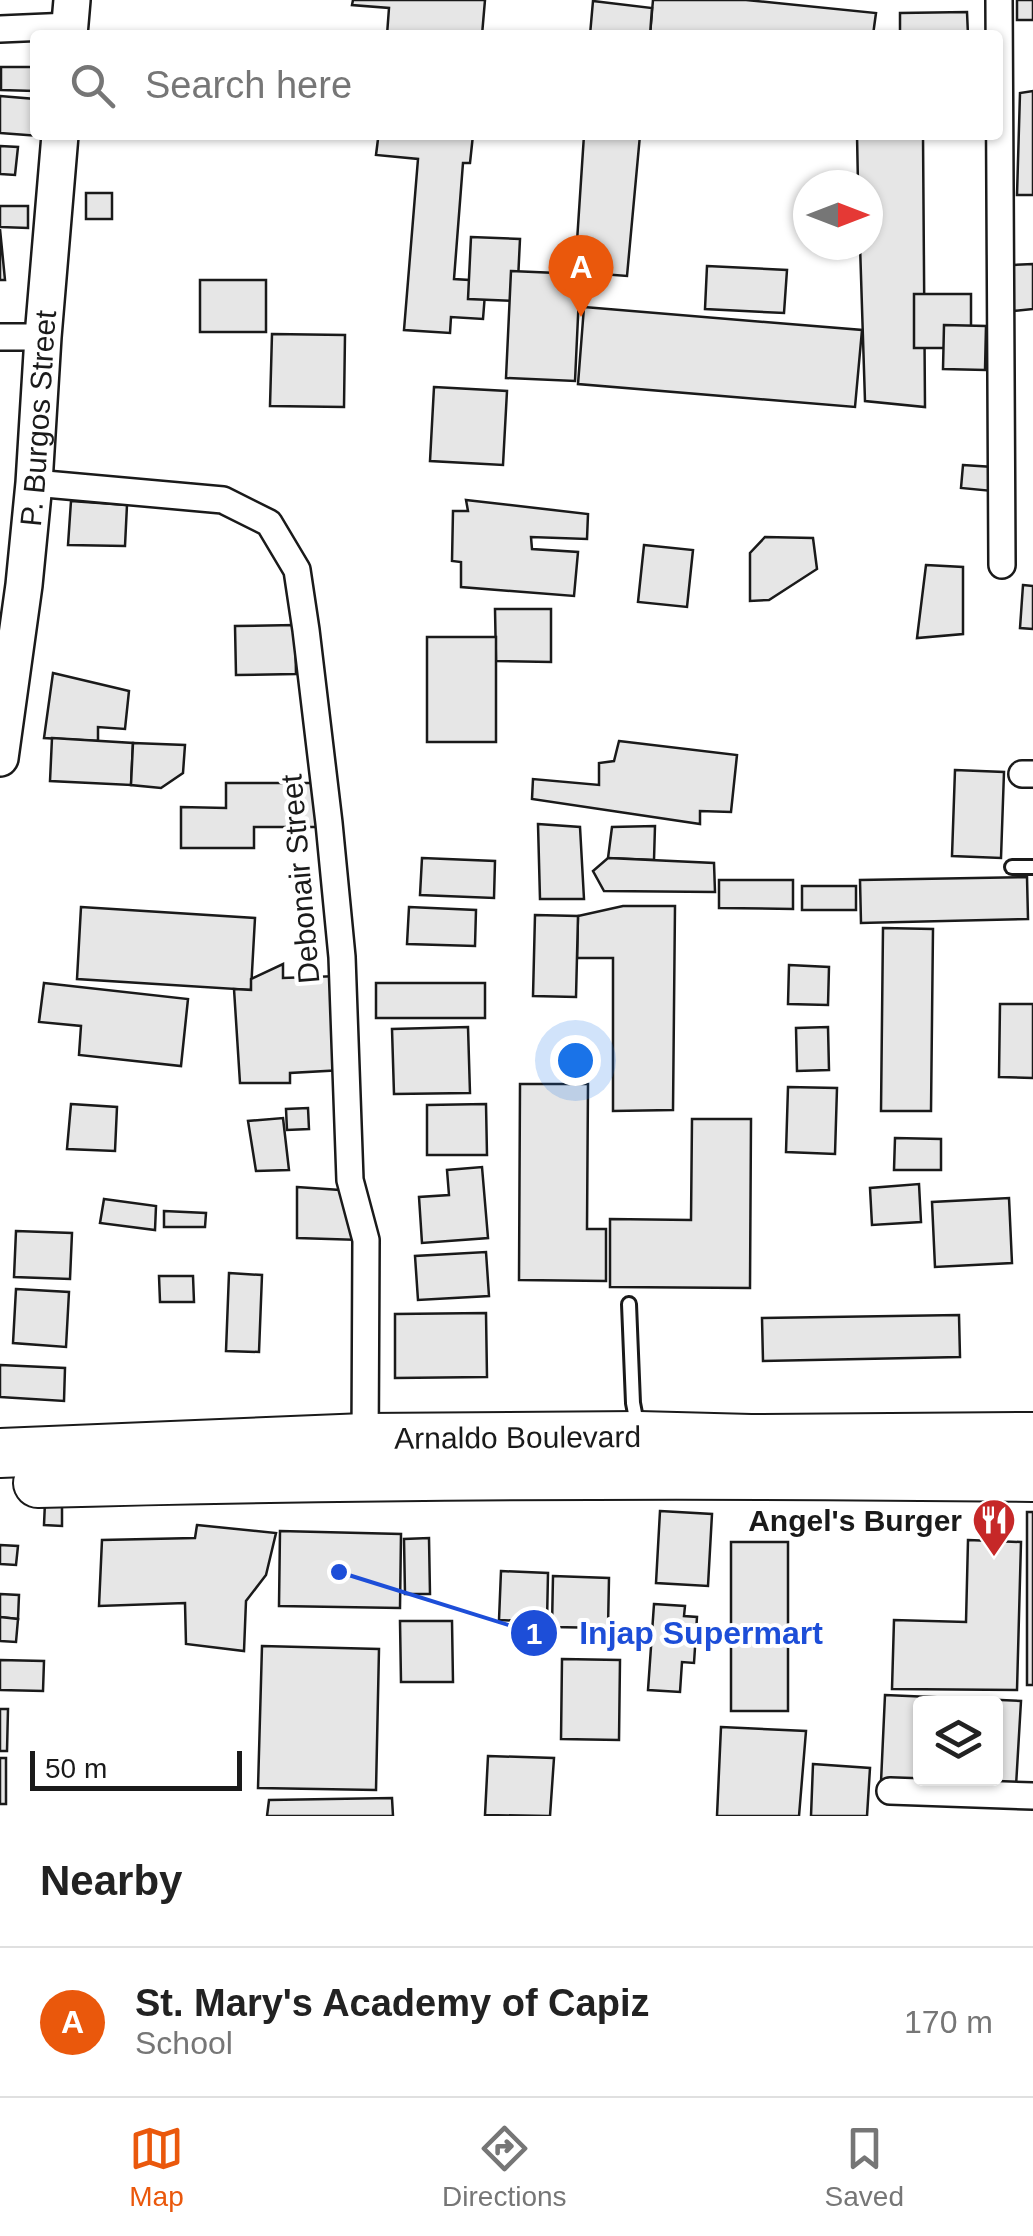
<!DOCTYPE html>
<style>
:root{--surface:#fff;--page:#f6f6f6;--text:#222;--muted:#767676;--line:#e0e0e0;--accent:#ea580c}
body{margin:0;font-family:Helvetica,sans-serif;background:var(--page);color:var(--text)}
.controls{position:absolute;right:30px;bottom:30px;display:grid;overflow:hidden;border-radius:10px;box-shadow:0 2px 8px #0004}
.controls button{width:90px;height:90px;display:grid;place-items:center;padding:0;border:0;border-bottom:2px solid var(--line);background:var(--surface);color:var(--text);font:50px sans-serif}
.compass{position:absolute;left:793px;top:170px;width:90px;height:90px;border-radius:50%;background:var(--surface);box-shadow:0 2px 8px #0004;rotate:90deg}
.scale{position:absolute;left:30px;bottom:25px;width:212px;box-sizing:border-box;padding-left:10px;border:5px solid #1a1a1a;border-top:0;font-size:28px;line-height:35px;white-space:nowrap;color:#1a1a1a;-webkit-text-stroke:8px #fff;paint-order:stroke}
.you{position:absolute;left:575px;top:1060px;width:35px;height:35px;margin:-25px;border:8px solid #fff;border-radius:50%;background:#1a73e8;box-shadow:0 0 0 15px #1a73e833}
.badge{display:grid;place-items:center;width:65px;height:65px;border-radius:50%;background:var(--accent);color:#fff;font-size:32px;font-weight:700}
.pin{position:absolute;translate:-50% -82px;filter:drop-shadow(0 2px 5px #0008)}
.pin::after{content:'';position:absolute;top:52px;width:35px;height:30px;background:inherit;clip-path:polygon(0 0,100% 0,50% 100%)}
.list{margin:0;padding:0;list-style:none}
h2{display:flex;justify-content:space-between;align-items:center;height:130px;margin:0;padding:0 40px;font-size:42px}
h2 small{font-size:32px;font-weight:400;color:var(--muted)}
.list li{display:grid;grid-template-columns:65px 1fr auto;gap:30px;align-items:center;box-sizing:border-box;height:150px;padding:0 40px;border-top:2px solid var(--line)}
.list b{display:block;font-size:38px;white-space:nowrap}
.list p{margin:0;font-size:32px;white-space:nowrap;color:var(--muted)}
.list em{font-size:32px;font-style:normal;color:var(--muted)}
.icon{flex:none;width:55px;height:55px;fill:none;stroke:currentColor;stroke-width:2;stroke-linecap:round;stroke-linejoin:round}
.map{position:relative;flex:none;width:1033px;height:1816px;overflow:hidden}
.search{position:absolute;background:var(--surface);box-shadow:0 2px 8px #0004;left:30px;right:30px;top:30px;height:110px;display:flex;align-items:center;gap:25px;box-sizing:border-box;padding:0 35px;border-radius:10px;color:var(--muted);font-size:38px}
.sheet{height:280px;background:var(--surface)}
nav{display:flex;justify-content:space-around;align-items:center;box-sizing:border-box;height:140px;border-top:2px solid var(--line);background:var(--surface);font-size:28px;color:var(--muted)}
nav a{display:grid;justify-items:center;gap:5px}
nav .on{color:var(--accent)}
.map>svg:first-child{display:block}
.building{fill:#e6e6e6;stroke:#1a1a1a;stroke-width:2.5}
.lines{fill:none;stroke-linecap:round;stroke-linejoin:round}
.lane-casing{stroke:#1a1a1a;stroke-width:18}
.street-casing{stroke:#1a1a1a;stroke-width:30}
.secondary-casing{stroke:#1a1a1a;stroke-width:40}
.highway-casing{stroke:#1a1a1a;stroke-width:52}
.lane{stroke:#fff;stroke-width:12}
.street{stroke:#fff;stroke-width:25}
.secondary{stroke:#fff;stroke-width:35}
.highway{stroke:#fff;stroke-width:48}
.labels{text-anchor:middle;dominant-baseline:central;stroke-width:8;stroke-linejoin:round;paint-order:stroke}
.street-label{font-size:30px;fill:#1a1a1a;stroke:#fff}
.poi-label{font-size:30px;font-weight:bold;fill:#1a1a1a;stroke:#fff;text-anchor:end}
.leader{fill:none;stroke:#1d4ed8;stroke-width:4}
.callout-dot{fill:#1d4ed8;stroke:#fff;stroke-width:4}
.mark-label{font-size:30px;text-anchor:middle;font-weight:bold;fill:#fff}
.callout-label{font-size:32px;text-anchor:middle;font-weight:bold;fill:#1d4ed8;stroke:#fff;stroke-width:8;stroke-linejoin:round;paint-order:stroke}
</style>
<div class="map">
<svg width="1033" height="1816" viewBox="0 0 1033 1816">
<rect width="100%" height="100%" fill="#fff"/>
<!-- building -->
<g class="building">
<polygon points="353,0 485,0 482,35 387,35 389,8 352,5"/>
<polygon points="653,0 746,0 876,13 873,35 650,35"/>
<rect x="1017" y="0" width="16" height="20"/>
<polygon points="593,1 652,8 650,35 590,35"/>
<polygon points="967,12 968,35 900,35 900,13"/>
<polygon points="1,67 35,67 35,91 1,90"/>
<polygon points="1033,91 1033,195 1017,195 1020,93"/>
<polygon points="0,96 35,99 35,135 40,136 0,133"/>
<polygon points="346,135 473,135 470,163 463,163 454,279 486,281 483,319 451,317 450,333 404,330 418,159 376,155 378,139"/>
<polygon points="584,135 640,135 627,276 575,272"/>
<polygon points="857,135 923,135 925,407 865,401 860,245 868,245 868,185 858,185"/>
<polygon points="0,146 18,147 15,175 0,174"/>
<rect x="86" y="193" width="26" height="26"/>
<polygon points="0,206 28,206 28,228 0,227"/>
<polygon points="0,229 5,280 0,280"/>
<polygon points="471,237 520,239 517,301 468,299"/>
<polygon points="1033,264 1033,309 1013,311 1012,265"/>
<polygon points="707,266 787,270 784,313 705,309"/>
<polygon points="511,271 580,274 575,381 506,378"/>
<rect x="200" y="280" width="66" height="52"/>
<rect x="914" y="294" width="57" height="54"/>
<polygon points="584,307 862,330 855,407 578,384"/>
<polygon points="944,325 986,326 985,370 943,369"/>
<polygon points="272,334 345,335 344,407 270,406"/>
<polygon points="434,387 507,391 503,465 430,461"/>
<polygon points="963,465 993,467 992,491 961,488"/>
<polygon points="466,500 588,514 587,539 531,537 532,549 578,552 574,596 461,587 461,562 452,561 453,511 468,511"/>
<polygon points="71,501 127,505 125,546 68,545"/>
<polygon points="765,537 813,538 817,569 769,600 750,601 750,553"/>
<polygon points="644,545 693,550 687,607 638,602"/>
<polygon points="926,565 963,567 963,634 917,638"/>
<polygon points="1023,585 1033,586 1033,629 1020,628"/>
<polygon points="495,609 551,609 551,662 496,661"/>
<polygon points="295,625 296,674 236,675 235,626"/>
<rect x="427" y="637" width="69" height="105"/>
<polygon points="53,673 129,691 125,729 98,727 98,741 44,738"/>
<polygon points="52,738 133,743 131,785 50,781"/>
<polygon points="619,741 737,755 731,812 700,811 700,824 532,799 533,779 599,785 599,763 614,761"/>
<polygon points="133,743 185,745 183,773 161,788 131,785"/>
<polygon points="955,770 1004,772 1001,858 952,856"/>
<polygon points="226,783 317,783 317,827 254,827 254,848 181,848 181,807 226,808"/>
<polygon points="538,824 580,827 584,899 540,899"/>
<polygon points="655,826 654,860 608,858 612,827"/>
<polygon points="422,858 495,861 494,898 420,895"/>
<polygon points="608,858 714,863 715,892 604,891 593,871"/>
<polygon points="1027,877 1028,919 861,923 860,880"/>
<polygon points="719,880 793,880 793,909 719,908"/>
<rect x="802" y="886" width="54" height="24"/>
<polygon points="623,906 675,906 673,1110 613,1111 613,958 577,958 578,916"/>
<polygon points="81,907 255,918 251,990 77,979"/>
<polygon points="409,907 476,910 475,946 407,944"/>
<polygon points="535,915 578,916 576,997 533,996"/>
<polygon points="883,928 933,929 931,1111 881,1111"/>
<polygon points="283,964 283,978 339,976 343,1070 290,1073 290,1083 240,1083 234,989 251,990 251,979"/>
<polygon points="789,965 829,967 828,1005 788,1004"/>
<polygon points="44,983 188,999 181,1066 79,1055 81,1026 39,1022"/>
<rect x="376" y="983" width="109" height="35"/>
<polygon points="1000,1004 1033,1004 1033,1078 999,1077"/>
<polygon points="468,1027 470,1093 394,1094 392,1029"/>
<polygon points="828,1027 829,1070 797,1071 796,1028"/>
<polygon points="520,1084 588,1084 587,1229 606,1229 606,1281 519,1280"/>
<polygon points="788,1087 837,1088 835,1154 786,1152"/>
<polygon points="71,1104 117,1107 115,1151 67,1149"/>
<polygon points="486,1104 487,1155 427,1155 427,1105"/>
<polygon points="308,1108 309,1129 287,1130 286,1109"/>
<polygon points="283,1118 289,1170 256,1171 248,1121"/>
<polygon points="692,1119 751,1119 750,1288 610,1287 610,1219 691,1220"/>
<polygon points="895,1138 941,1139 941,1170 894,1170"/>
<polygon points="482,1167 488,1238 422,1243 419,1197 449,1195 447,1170"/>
<polygon points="919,1184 921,1222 872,1225 870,1188"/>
<polygon points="297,1187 340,1190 361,1240 297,1238"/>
<polygon points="1009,1198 1012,1263 935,1267 932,1202"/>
<polygon points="104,1199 156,1206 155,1230 100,1223"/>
<polygon points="164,1211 206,1213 205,1227 164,1227"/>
<polygon points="16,1231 72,1233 70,1279 14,1277"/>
<polygon points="486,1252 489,1296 418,1300 415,1256"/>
<polygon points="229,1273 262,1275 259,1352 226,1351"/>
<polygon points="159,1276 193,1276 194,1302 160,1302"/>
<polygon points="16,1289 69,1292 66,1347 13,1343"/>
<polygon points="486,1313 487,1377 395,1378 395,1314"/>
<polygon points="959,1315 960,1357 763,1361 762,1318"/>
<polygon points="0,1365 65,1368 64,1401 0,1397"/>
<polygon points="45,1502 62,1502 62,1526 44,1525"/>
<polygon points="660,1511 712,1514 708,1586 656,1583"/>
<rect x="1027" y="1512" width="6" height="173"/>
<polygon points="197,1525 276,1533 266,1575 246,1601 244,1651 186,1644 185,1603 99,1606 102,1540 195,1538"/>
<polygon points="280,1531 401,1534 400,1608 279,1606"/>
<polygon points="429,1538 430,1594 405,1594 404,1539"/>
<polygon points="968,1540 1021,1542 1017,1690 892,1689 894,1620 966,1622"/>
<rect x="731" y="1542" width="57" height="169"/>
<polygon points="0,1545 18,1546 16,1565 0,1564"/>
<polygon points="501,1571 548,1573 547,1622 499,1620"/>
<polygon points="553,1576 609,1578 608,1628 552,1627"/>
<polygon points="0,1594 19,1595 18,1619 0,1617"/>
<polygon points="654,1604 685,1606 684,1616 697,1617 694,1663 682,1662 680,1692 648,1690"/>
<polygon points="0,1617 18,1619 16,1642 0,1641"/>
<polygon points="400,1621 452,1621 453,1682 401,1682"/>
<polygon points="262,1646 379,1649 376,1790 258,1788"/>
<polygon points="562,1659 620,1660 619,1740 561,1739"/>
<polygon points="0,1660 44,1661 43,1691 0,1690"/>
<polygon points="885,1695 1021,1701 1016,1786 938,1782 939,1778 996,1778 996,1704 920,1704 917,1783 881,1782"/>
<polygon points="0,1709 8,1709 7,1751 0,1751"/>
<polygon points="721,1727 806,1731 799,1816 717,1816"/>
<polygon points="488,1756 554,1758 550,1816 485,1815"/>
<rect x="0" y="1758" width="6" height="46"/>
<polygon points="813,1764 870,1768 867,1816 811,1816"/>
<polygon points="392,1798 393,1816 267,1816 269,1800"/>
</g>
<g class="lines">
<!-- lane casing -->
<g class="lane-casing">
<g id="lane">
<polyline points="1012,867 1033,867"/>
<polyline points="629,1304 633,1403 638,1429"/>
</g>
</g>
<!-- street casing -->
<g class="street-casing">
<g id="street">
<polyline points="999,0 1002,565"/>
<polyline points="0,29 70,26"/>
<polyline points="0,337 43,337"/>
<polyline points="34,483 223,500 269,523 297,570 306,630 329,823 342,957 350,1180 366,1240 365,1449"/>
<polyline points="1022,774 1033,774"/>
<polyline points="890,1791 1033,1796"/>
</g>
</g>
<!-- secondary casing -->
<g class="secondary-casing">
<g id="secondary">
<polyline points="69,35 72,0"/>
<path id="s1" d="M0 758 24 585 34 483 43 337 60 135"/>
</g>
</g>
<!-- highway casing -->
<g class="highway-casing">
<g id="highway">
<path id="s2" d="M0 1453 365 1438 639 1436 751 1439 1033 1437"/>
<path d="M38 1483C370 1474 701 1473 1033 1477"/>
</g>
</g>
<!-- lane -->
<use href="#lane" class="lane"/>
<!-- street -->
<use href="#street" class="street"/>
<!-- secondary -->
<use href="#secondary" class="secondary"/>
<!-- highway -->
<use href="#highway" class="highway"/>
</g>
<!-- icons -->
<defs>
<g id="restaurant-pin" transform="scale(2.25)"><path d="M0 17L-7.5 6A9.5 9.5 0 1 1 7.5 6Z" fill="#c62828" stroke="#fff"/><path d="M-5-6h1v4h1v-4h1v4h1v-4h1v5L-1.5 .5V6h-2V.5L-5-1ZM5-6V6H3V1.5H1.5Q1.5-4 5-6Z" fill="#fff"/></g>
</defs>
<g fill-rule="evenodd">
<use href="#restaurant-pin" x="994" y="1520"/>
</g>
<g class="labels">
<!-- street labels -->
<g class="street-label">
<text stroke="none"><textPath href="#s1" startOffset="342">P. Burgos Street</textPath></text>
<text transform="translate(300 879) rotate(-95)">Debonair Street</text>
<text stroke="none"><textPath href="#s2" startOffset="518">Arnaldo Boulevard</textPath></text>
</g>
<!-- poi labels -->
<g class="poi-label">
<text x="962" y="1520">Angel's Burger</text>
</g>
</g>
<!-- callouts -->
<path class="leader" d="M339 1572L534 1633"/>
<g class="callout-dot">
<circle cx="339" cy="1572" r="10"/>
<circle cx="534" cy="1633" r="25"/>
</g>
<g class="mark-label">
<text x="534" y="1644">1</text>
</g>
<g class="callout-label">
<text x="701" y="1644">Injap Supermart</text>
</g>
</svg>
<div class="controls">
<button><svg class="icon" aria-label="layers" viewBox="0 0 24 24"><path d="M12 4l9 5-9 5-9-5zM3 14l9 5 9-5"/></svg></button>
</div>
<svg class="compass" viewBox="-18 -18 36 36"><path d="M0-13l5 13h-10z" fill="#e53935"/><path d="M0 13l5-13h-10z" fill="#767676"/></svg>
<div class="scale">50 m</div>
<div class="you"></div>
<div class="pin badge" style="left:581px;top:317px">A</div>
<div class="search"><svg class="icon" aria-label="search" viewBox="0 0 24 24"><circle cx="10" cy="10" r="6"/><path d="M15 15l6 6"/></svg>Search here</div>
</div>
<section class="sheet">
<h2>Nearby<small></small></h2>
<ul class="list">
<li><span class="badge">A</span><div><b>St. Mary's Academy of Capiz</b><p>School</p></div><em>170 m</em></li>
</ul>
</section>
<nav>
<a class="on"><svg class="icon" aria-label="map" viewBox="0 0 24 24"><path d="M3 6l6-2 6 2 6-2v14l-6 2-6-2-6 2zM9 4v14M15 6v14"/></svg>Map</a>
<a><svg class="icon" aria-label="directions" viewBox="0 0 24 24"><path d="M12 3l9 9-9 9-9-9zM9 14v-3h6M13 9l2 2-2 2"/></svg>Directions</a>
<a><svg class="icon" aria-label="saved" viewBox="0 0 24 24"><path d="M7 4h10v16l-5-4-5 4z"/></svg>Saved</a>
</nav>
